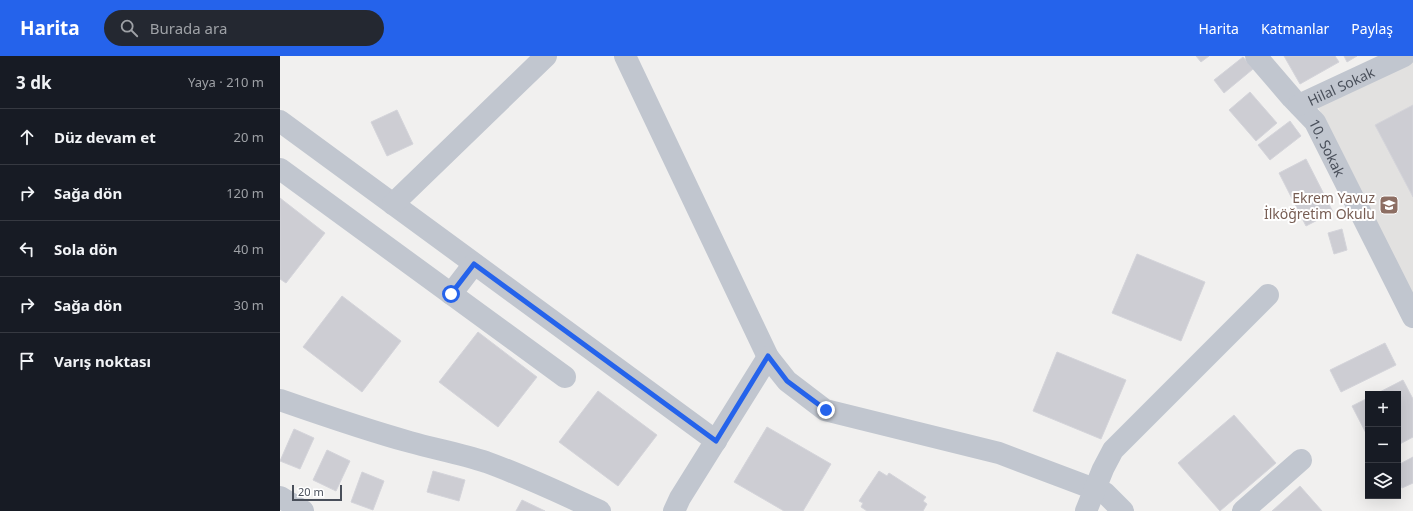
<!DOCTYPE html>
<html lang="tr">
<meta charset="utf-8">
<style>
:root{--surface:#171b24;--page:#242831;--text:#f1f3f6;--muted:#9ea1a6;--line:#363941;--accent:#2563eb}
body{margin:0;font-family:"Noto Sans",sans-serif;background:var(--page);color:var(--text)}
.controls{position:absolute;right:12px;bottom:12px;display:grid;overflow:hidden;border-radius:0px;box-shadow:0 4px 16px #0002}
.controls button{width:36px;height:36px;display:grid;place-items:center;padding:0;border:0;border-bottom:1px solid var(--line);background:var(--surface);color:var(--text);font:20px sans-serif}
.scale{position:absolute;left:12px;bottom:10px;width:50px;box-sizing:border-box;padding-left:4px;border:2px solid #494f5a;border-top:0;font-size:11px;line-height:14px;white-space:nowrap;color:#494f5a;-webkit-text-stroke:3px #fff;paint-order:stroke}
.stop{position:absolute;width:12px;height:12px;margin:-9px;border:3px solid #2563eb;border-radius:50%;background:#fff}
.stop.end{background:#2563eb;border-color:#fff;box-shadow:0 1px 4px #0008}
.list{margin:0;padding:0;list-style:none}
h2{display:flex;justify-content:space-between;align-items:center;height:52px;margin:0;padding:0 16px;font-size:17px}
h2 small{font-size:13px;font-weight:400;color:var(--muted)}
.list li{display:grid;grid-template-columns:26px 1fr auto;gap:12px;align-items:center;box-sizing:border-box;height:56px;padding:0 16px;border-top:1px solid var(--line)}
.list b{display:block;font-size:15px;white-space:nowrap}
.list em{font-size:13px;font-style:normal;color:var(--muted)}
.icon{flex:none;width:22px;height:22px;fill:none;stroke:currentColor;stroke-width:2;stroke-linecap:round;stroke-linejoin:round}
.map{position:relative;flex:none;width:1133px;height:455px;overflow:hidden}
header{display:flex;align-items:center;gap:24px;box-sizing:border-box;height:56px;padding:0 20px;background:var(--accent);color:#fff}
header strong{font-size:19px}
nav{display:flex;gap:22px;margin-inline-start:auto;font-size:14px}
.search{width:280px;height:36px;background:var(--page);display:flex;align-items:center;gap:10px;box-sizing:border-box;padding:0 14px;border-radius:22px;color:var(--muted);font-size:15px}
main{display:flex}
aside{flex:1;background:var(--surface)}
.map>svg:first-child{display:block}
.education{fill:#e2e1e0}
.building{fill:#cdcdd3;stroke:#d4d4da}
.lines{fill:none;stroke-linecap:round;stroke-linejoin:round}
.minor{stroke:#c1c6cf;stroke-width:22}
.route{stroke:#2563eb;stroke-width:5}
.labels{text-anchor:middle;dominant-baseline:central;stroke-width:4;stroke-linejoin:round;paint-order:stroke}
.street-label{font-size:14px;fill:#494f5a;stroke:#fff}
.education-label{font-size:14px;fill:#785e54;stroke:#fff;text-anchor:end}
</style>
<header>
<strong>Harita</strong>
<div class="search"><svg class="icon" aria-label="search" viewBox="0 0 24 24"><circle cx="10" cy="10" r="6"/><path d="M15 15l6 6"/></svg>Burada ara</div>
<nav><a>Harita</a><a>Katmanlar</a><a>Paylaş</a></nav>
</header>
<main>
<aside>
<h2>3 dk<small>Yaya · 210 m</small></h2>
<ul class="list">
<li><svg class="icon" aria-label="ahead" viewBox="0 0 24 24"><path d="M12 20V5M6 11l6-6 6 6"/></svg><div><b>Düz devam et</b></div><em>20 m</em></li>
<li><svg class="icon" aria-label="right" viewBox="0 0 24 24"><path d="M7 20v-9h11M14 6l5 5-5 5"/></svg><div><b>Sağa dön</b></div><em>120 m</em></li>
<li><svg class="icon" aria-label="left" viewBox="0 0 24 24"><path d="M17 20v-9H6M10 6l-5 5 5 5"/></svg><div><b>Sola dön</b></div><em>40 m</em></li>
<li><svg class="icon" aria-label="right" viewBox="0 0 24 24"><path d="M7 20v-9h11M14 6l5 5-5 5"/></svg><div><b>Sağa dön</b></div><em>30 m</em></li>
<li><svg class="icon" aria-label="arrive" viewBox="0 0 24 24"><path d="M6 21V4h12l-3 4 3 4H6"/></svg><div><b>Varış noktası</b></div></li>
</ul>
</aside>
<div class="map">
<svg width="1133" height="455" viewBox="0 0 1133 455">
<rect width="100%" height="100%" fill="#f1f0ef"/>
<!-- education -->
<polygon class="education" points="1133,3 1133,248 1038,51"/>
<!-- building -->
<g class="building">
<polygon points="916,0 929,0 921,6"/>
<polygon points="1004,0 1055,0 1059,6 1020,28"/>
<polygon points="1064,0 1077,0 1067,6"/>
<polygon points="963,1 973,13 944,37 934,24"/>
<polygon points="970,36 997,67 976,85 949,54"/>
<polygon points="1133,49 1133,141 1095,69"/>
<polygon points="117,54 133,88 107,100 91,66"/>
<polygon points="1010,65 1021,80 990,104 978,89"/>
<polygon points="1026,103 1053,156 1026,170 999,117"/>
<polygon points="0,142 45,177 6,227 0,223"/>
<polygon points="1062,173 1067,194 1054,198 1048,177"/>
<polygon points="857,198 925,226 901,285 832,257"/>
<polygon points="62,240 121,285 82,336 23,291"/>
<polygon points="198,276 257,321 218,371 159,326"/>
<polygon points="1105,287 1116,309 1061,336 1050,314"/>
<polygon points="777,296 846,324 821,383 753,355"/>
<polygon points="1123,324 1133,343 1133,381 1118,389 1118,338 1096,338"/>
<polygon points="318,335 377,379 338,430 279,386"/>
<polygon points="1088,342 1088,381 1072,350"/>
<polygon points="954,359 996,407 940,455 898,407"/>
<polygon points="487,371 551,408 523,455 504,455 454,426"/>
<polygon points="14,373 34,382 20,413 0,405"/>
<polygon points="47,394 70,405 56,435 33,424"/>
<polygon points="1133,401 1133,427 1122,432 1118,424 1118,409"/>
<polygon points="153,415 185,424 179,445 147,436"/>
<polygon points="599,415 607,420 609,417 646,441 643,445 647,448 643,455 587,455 581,451 583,447 579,445"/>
<polygon points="82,416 104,425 93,454 71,446"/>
<polygon points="1020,430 1042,455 992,455"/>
<polygon points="242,444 265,455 236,455"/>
</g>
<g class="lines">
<!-- minor -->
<g class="minor">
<polyline points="345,0 488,301 507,325 545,354 719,397 825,437 843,455"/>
<path id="s1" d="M976 0 1012 42 1035 66 1133 261"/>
<path id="s2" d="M1019 49 1124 0"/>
<polyline points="0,65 436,385"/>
<polyline points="0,113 285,321"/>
<polyline points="113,148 266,0"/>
<polyline points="171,238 194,208"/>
<path d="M0 344C43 359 86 374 130 386 155 393 181 398 206 406 245 420 282 438 320 455"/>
<polyline points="0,441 23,455"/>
<polyline points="394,455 400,442 488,301"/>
<polyline points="806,455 823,413 833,394 988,239"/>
<polyline points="963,455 1021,404"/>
</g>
</g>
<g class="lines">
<!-- route -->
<polyline class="route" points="171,238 194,208 436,385 488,300 507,325 546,354"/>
</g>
<!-- icons -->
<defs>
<g id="school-square" transform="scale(1)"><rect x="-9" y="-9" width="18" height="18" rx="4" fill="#8d6e63" stroke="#fff"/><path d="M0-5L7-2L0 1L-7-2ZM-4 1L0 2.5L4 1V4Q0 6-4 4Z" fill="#fff"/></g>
</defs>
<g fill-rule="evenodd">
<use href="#school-square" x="1109" y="149"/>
</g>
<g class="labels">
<!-- street labels -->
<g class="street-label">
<text stroke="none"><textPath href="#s2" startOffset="46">Hilal Sokak</textPath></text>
<text stroke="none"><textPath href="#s1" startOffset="117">10. Sokak</textPath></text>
</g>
<!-- education labels -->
<g class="education-label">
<text x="1095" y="141">Ekrem Yavuz<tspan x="1095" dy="16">İlköğretim Okulu</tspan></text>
</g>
</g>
</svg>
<div class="controls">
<button>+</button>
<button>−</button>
<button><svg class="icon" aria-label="layers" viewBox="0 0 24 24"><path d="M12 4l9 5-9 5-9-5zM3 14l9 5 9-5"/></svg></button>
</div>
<div class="scale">20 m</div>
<div class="stop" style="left:171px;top:238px"></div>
<div class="stop end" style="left:546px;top:354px"></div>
</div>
</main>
